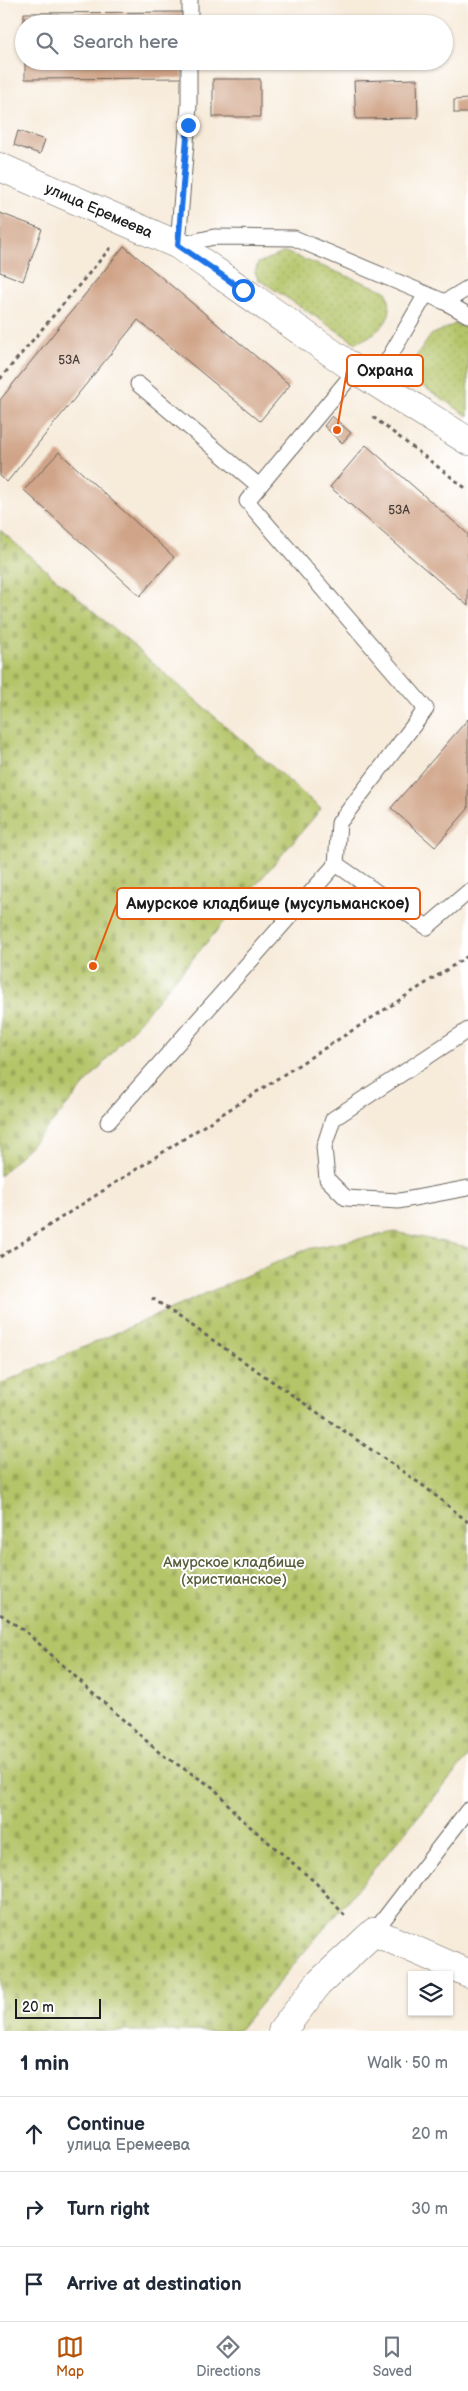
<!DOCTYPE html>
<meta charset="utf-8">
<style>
:root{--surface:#fff;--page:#f2f2f3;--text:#1f2937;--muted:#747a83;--line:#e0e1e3;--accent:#b45309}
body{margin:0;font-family:"Balsamiq Sans",sans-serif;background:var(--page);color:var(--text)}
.controls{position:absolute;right:15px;bottom:15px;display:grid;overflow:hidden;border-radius:0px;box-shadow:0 1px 4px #0004}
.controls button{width:45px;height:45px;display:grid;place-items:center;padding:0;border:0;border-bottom:1px solid var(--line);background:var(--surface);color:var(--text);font:25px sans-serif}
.scale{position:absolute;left:15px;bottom:12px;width:86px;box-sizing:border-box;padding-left:5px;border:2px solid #1c1c1c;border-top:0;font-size:14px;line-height:18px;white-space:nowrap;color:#1c1c1c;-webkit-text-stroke:4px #fff;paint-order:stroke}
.stop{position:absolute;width:15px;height:15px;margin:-11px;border:4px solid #1a73e8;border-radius:50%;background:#fff}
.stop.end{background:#1a73e8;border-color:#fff;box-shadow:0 1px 5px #0008}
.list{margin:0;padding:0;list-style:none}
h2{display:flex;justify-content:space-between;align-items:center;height:65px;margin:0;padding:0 20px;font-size:21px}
h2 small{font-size:16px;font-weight:400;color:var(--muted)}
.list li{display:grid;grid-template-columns:32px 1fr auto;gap:15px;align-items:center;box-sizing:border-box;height:75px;padding:0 20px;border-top:1px solid var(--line)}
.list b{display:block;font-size:19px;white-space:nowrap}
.list p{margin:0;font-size:16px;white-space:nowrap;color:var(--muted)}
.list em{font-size:16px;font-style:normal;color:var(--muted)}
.icon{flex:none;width:28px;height:28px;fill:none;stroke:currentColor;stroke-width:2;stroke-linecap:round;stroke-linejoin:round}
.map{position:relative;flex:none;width:468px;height:2031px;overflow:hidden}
.search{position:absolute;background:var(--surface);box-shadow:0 1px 4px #0004;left:15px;right:15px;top:15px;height:55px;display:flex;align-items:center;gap:12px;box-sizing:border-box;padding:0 18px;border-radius:28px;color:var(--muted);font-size:19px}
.sheet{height:290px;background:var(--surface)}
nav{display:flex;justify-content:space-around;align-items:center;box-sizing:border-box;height:70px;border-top:1px solid var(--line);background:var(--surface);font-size:14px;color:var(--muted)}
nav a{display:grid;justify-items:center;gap:2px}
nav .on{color:var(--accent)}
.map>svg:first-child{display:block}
.grass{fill:url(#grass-dots);stroke:#687042}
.cemetery{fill:url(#cemetery-stones);stroke:#687042}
.building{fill:#d0a488}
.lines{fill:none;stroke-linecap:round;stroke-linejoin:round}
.lane-casing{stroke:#69645e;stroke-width:17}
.street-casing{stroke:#69645e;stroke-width:29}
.secondary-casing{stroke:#69645e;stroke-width:29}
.path{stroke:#69645e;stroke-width:3;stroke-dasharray:4 4;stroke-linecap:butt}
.lane{stroke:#fff;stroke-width:15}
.street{stroke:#fff;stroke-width:28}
.secondary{stroke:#fff;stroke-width:28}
.route{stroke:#1a73e8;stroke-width:6}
.labels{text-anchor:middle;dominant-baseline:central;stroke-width:4;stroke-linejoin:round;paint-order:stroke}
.number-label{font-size:12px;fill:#493e37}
.street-label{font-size:15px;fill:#1c1c1c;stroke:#fff}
.park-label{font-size:15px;fill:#595f3a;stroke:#fff}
.leader{fill:none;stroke:#e8590c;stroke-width:2}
.callout-dot{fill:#e8590c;stroke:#fff;stroke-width:2}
.callout{fill:#fff;stroke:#e8590c;stroke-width:2}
.callout-label{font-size:16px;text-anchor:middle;font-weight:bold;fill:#1c1c1c}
</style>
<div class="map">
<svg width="468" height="2031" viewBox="0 0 468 2031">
<defs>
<pattern id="grass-dots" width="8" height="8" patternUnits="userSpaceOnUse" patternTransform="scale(1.25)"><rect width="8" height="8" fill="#b4c467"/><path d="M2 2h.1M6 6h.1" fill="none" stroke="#9aa859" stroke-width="1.8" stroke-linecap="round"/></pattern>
<pattern id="cemetery-stones" width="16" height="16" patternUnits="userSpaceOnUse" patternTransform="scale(1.25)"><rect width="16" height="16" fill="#b4c467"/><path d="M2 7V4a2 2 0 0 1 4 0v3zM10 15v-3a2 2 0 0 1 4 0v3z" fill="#9aa859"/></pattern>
</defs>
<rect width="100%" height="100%" fill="#fff"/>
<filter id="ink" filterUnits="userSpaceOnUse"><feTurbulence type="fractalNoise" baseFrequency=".02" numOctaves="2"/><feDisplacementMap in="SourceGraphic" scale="10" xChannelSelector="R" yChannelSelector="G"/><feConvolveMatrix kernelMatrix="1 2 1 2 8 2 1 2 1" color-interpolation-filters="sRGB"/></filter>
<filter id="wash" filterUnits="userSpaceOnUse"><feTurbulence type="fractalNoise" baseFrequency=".0096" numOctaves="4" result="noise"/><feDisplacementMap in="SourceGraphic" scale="20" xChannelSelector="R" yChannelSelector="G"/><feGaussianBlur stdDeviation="1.12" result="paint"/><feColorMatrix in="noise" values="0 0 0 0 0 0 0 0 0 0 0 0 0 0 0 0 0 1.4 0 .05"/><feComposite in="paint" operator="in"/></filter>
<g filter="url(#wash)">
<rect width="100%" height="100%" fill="#f7ebda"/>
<!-- grass -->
<g class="grass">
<path d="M285 252 386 291C398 319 380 332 356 343L258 279 255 272 258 263Z"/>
<polygon points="455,324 468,328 468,416 412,379 406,371 431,335"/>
</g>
<!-- cemetery -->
<g class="cemetery">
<polygon points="0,530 321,809 52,1123 0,1176"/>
<polygon points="395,1232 468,1247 468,1757 238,2031 0,2031 0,1384 307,1249"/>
</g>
<g id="blocks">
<!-- building -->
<g class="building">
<polygon points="182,12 182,24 24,24 24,13"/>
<polygon points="25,61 182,61 182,78 25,79"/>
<rect x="213" y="79" width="47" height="38"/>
<polygon points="417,79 418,118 356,119 354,81"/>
<polygon points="468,99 468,113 454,113 454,100"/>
<polygon points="18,131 45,140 40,154 14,145"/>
<polygon points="0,213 42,229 23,281 0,272"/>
<polygon points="124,246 290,385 260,421 138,320 7,482 0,476 0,400"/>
<polygon points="332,416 351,433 342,443 324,426"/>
<polygon points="366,445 468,534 468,606 330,487"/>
<polygon points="59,452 174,557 140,596 24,490"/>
<polygon points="468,719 468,809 435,847 391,808"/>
</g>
</g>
</g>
<g filter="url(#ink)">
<use href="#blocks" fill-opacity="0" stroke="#69645e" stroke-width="1"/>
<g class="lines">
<!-- lane casing -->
<g class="lane-casing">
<g id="lane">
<polyline points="190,24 190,0"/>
<polyline points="189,61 189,105 178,245 214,237 294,238 445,302 468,315"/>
<polyline points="445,302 468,288"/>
<polyline points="375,382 426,294"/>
<polyline points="138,384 259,486"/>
<polyline points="336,864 427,927 468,892"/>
<polyline points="468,1030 333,1119 324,1147 327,1179 346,1198 399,1201 468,1188"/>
<polyline points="108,1122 336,864 339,823 426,709 247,501 356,370"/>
<polyline points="374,1932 468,1810"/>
</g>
</g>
<!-- street casing -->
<g class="street-casing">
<polyline id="street" points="282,2031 318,1984 374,1932 468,1973"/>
</g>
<!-- secondary casing -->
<g class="secondary-casing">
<g id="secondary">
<path id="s1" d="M0 167 178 245 356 370 468 441"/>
</g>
</g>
<!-- path -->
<g class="path">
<polyline points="0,379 112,246"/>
<polyline points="373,417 468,490"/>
<polyline points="0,1257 468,956"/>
<polyline points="152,1298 425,1487 468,1522"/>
<polyline points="0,1614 26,1632 161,1754 214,1788 239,1817 315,1882 347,1918"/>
</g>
<!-- lane -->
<use href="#lane" class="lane"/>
<!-- street -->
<use href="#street" class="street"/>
<!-- secondary -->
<use href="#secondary" class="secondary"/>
</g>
</g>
<g class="lines" filter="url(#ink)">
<!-- route -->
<polyline class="route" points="188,125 178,245 243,290"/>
</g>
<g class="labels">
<!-- number labels -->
<g class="number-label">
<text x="69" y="360">53А</text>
<text x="399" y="510">53А</text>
</g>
<!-- street labels -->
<g class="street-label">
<text stroke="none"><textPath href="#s1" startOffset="108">улица Еремеева</textPath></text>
</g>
<!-- park labels -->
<g class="park-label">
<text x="234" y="1562">Амурское кладбище<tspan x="234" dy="17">(христианское)</tspan></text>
</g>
</g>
<!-- callouts -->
<path class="leader" d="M337 430L347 370M93 966L117 903"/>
<g class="callout-dot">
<circle cx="337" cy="430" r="5"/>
<circle cx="93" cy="966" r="5"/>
</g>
<g class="callout">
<rect x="347" y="355" width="76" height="31" rx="5"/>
<rect x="117" y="888" width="303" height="31" rx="5"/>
</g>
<g class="callout-label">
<text x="385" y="376">Охрана</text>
<text x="268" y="909">Амурское кладбище (мусульманское)</text>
</g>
</svg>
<div class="controls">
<button><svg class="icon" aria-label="layers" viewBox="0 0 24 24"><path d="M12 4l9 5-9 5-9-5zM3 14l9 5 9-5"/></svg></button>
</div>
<div class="scale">20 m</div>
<div class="stop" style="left:243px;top:290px"></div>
<div class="stop end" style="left:188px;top:125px"></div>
<div class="search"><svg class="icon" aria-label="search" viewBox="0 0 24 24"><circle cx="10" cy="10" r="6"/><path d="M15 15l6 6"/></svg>Search here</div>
</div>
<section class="sheet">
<h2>1 min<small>Walk · 50 m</small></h2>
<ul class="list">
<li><svg class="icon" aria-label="ahead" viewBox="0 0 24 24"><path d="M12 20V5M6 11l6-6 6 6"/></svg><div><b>Continue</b><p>улица Еремеева</p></div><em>20 m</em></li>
<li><svg class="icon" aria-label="right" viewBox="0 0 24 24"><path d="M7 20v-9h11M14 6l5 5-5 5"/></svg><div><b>Turn right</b></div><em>30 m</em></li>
<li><svg class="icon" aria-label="arrive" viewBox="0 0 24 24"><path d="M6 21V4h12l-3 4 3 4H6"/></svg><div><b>Arrive at destination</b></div></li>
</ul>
</section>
<nav>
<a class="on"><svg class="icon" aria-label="map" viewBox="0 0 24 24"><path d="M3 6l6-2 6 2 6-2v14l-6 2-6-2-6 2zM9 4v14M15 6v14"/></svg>Map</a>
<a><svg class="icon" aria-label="directions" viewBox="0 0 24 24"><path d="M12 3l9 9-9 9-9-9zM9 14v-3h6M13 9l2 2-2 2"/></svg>Directions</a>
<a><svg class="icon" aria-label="saved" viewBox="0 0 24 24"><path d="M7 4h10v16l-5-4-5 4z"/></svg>Saved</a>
</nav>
